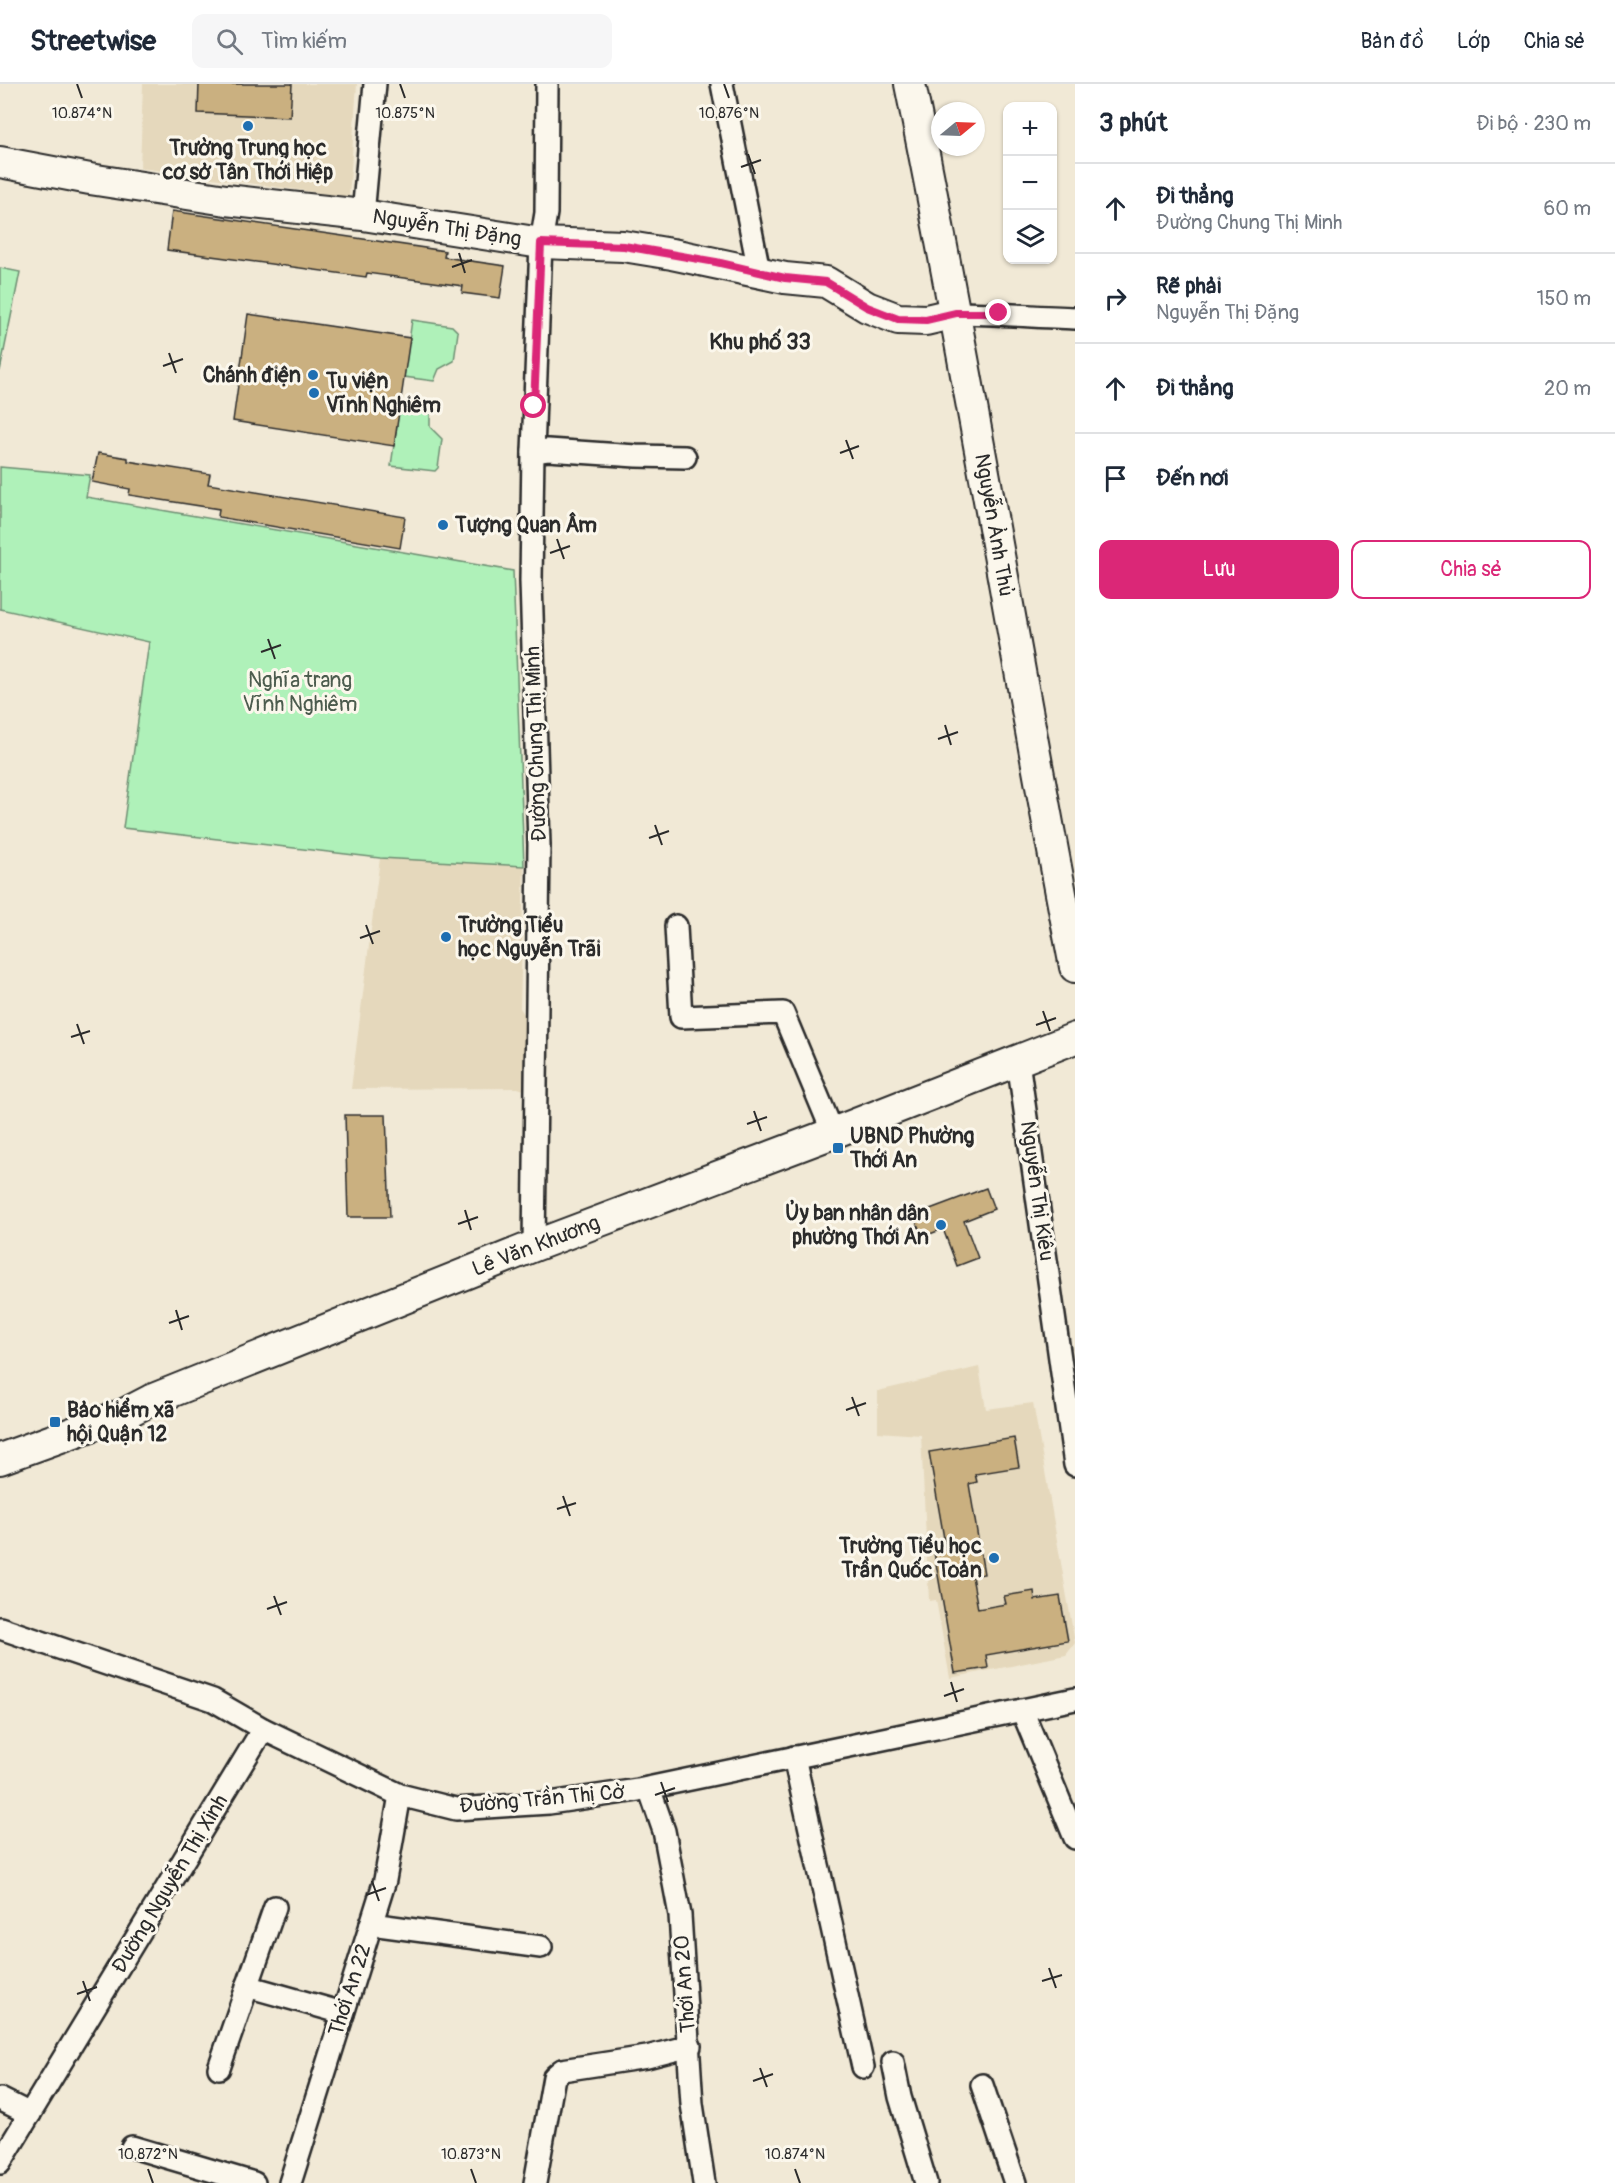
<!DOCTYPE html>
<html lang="vi">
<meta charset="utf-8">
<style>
:root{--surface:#fff;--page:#f6f6f7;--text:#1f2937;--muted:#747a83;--line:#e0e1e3;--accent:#db2777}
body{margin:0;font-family:Pangolin,sans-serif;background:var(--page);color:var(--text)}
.controls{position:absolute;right:18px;top:18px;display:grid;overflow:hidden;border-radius:12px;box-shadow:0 2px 4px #0004}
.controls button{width:54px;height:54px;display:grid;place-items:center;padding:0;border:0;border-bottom:2px solid var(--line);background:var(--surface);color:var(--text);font:30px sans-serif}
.compass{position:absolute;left:931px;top:18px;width:54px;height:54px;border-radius:50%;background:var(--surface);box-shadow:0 2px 4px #0004;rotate:71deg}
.stop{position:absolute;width:18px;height:18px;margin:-14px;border:4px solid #db2777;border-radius:50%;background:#fff}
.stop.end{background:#db2777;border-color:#fff;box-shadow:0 2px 6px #0008}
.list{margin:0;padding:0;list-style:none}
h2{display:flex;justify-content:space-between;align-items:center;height:78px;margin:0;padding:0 24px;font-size:26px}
h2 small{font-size:20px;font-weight:400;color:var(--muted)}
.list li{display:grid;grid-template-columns:39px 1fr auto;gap:18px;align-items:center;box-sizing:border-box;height:90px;padding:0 24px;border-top:2px solid var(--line)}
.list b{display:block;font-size:22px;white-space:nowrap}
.list p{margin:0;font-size:20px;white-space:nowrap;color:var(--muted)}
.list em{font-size:20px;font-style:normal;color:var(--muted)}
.actions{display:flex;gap:12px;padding:18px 24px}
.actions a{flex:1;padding:14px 0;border:2px solid var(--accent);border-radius:12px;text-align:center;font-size:21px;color:var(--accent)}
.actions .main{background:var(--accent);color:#fff}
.icon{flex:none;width:33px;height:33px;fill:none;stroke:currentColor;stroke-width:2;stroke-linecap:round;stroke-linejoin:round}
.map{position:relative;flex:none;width:1075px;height:2099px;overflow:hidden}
header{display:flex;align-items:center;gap:36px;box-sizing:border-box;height:84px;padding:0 30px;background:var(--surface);border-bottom:2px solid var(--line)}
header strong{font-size:28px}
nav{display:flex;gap:33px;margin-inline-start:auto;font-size:21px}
.search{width:420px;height:54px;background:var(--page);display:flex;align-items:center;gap:15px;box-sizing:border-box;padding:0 21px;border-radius:12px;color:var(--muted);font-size:22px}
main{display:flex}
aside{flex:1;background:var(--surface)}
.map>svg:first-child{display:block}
.built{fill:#e5d8bc}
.green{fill:#aff1b9;stroke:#6d8e72;stroke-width:1.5}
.building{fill:#cab080;stroke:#2b2b2b;stroke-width:1.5}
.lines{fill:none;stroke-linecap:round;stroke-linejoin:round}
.street-casing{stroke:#2b2b2b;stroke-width:26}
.secondary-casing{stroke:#2b2b2b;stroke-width:34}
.street{stroke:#fbf7ec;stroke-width:21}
.secondary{stroke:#fbf7ec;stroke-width:30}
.route{stroke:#db2777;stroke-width:8}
.ticks{fill:none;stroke:#2b2b2b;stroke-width:2}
.poi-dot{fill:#1f6fb2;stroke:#fbf7ec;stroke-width:2}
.labels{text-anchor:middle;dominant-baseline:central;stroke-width:6;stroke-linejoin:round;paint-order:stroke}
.poi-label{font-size:21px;font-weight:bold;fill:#2b2b2b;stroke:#fbf7ec;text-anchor:start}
.street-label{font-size:21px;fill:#2b2b2b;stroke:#fbf7ec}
.park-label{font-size:21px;fill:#4c5c4e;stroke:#fbf7ec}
.neighbourhood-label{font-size:22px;font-weight:bold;fill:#2b2b2b;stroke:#fbf7ec}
.ticks-label{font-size:15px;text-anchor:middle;fill:#2b2b2b;stroke:#fbf7ec;stroke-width:6;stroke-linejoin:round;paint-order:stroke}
</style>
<header>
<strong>Streetwise</strong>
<div class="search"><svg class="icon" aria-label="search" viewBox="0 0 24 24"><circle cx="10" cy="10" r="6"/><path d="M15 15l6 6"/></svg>Tìm kiếm</div>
<nav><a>Bản đồ</a><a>Lớp</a><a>Chia sẻ</a></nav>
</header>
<main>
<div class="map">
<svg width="1075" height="2099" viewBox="0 0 1075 2099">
<rect width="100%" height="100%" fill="#f1e9d6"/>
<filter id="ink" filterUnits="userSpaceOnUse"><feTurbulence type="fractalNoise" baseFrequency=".0167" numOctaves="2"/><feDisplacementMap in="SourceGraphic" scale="12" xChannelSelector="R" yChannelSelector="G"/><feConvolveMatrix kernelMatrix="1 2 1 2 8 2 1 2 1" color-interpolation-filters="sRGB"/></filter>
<g filter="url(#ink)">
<!-- built -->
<g class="built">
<polygon points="143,0 357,0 349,113 140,84"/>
<polygon points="380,774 524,782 520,924 528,936 526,1007 518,1004 351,1005"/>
<polygon points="979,1283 986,1325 1033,1319 1075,1559 1066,1571 950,1594 936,1516 929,1517 921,1351 878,1348 878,1307"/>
</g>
<!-- green -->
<g class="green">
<polygon points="0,184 20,188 0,287"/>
<polygon points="412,236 452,242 458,248 454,277 439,285 434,297 404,293"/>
<polygon points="399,325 430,329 430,343 442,355 438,384 435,387 391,382"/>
<polygon points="0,383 90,391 86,413 513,487 524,782 380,774 123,744 149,558 0,525"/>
</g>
<!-- building -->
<g class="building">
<polygon points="199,0 292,0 290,33 198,29"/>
<polygon points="172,127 445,167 444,173 505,182 500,214 462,209 463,202 367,189 366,193 167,166"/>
<polygon points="248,230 410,254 394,362 233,337"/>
<polygon points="98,369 128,374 128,377 210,390 208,400 405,433 400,464 218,433 219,425 129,411 130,405 92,398"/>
<polygon points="345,1031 386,1031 390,1133 348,1133"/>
<polygon points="986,1104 994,1125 964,1137 978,1174 957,1182 943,1145 922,1153 914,1131"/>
<polygon points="1014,1354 1019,1383 975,1390 977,1398 969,1400 984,1490 972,1492 978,1525 1006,1520 1004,1512 1034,1507 1035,1516 1060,1512 1068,1557 986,1571 988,1584 955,1589 934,1468 946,1466 929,1368"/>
</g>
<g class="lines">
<!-- street casing -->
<g class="street-casing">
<g id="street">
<polyline points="722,0 759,187"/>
<polyline points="363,131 375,0"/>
<path d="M956 229C996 229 1035 233 1075 234"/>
<polyline points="533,368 548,366 636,372 685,373"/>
<polyline points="676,842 681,933 783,929 833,1049"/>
<polyline points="1018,977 1075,1381"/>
<polyline points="534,1162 539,761 531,497 533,368 541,159 546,129 547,0"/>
<polyline points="0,1544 213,1616 263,1645 400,1711 456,1725 549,1719 638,1706 1075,1615"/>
<polyline points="1022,1626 1075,1754"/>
<polyline points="794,1673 863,1983"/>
<polyline points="649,1704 664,1747 680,1831 692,2020 704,2099"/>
<polyline points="371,1840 541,1863"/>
<polyline points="247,1902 343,1929"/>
<polyline points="893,1978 900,2013 926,2099"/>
<polyline points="219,1984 275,1823"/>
<polyline points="982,2001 1015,2099"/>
<polyline points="0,2015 30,2030"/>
<polyline points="132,2063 254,2099"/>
<polyline points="0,2079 263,1645"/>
<polyline points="290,2099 385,1796 400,1711"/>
<polyline points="535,2099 554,1993 562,1986 647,1973 690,1962"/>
</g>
</g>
<!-- secondary casing -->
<g class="secondary-casing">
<g id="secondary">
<path d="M910 0C970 293 1018 589 1075 883"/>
<polyline points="0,78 90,95 226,116 363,131 541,159 623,162 672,170 785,194 826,198 867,223 898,235 926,236 956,229"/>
<polyline points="0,1375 124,1330 151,1316 534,1162 833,1049 1075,954"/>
</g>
</g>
<!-- street -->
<use href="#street" class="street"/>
<!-- secondary -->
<use href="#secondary" class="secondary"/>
</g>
</g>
<g class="lines" filter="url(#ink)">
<!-- route -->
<polyline class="route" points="534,322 541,159 624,162 716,178 785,194 826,198 867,223 898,235 926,236 956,229 999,229"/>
</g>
<!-- ticks -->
<path class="ticks" d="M77 0 82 14M400 0 405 14M724 0 729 14M748 70 755 90M741 83 761 76M459 169 465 189M452 183 472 176M169 269 176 289M163 282 183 275M846 356 853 375M840 369 859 362M557 455 564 475M550 469 570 462M268 555 275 575M261 568 281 561M945 641 951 661M938 655 958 648M655 741 662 761M649 754 669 747M366 841 373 860M360 854 380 847M1043 927 1050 947M77 940 84 960M1036 941 1056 934M71 953 90 947M754 1027 761 1047M747 1040 767 1033M465 1126 471 1146M458 1140 478 1133M176 1226 182 1246M169 1239 189 1232M852 1313 859 1332M846 1326 866 1319M563 1412 570 1432M557 1425 576 1419M274 1512 281 1531M267 1525 287 1518M951 1598 957 1618M944 1612 964 1605M661 1698 668 1718M655 1711 675 1704M372 1797 379 1817M366 1811 386 1804M1049 1884 1056 1904M83 1897 90 1917M1042 1897 1062 1891M77 1910 97 1903M760 1984 767 2003M753 1997 773 1990M148 2085 153 2099M471 2085 476 2099M795 2085 800 2099"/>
<!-- markers -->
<g class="poi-dot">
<circle cx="248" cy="42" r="6"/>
<circle cx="313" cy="291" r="6"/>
<circle cx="314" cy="309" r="6"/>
<circle cx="443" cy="441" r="6"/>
<circle cx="446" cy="853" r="6"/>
<rect x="832" y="1058" width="12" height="12" rx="3"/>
<circle cx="941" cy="1141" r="6"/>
<rect x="49" y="1332" width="12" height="12" rx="3"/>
<circle cx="994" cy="1474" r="6"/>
</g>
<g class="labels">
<!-- poi labels -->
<g class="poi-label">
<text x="248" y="64" text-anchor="middle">Trường Trung học<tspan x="248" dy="24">cơ sở Tân Thới Hiệp</tspan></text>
<text x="301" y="291" text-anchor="end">Chánh điện</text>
<text x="326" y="297">Tu viện<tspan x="326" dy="24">Vĩnh Nghiêm</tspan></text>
<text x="455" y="441">Tượng Quan Âm</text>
<text x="458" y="841">Trường Tiểu<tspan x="458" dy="24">học Nguyễn Trãi</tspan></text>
<text x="850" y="1052">UBND Phường<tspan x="850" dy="24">Thới An</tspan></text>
<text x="929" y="1129" text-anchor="end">Ủy ban nhân dân<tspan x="929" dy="24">phường Thới An</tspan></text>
<text x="67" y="1326">Bảo hiểm xã<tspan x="67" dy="24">hội Quận 12</tspan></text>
<text x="982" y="1462" text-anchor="end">Trường Tiểu học<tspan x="982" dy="24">Trần Quốc Toản</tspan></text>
</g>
<!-- street labels -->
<g class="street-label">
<text transform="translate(447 144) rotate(9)">Nguyễn Thị Đặng</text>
<text transform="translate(994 441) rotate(80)">Nguyễn Ảnh Thủ</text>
<text transform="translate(536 660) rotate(-92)">Đường Chung Thị Minh</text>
<text transform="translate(1037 1107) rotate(82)">Nguyễn Thị Kiêu</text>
<text transform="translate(536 1162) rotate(-21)">Lê Văn Khương</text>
<text transform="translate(542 1715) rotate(-5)">Đường Trần Thị Cờ</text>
<text transform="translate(170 1800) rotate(-59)">Đường Nguyễn Thị Xinh</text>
<text transform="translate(685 1900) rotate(-94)">Thới An 20</text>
<text transform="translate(350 1906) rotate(-72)">Thới An 22</text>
</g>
<!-- park labels -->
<g class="park-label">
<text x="300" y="596">Nghĩa trang<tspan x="300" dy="24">Vĩnh Nghiêm</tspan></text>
</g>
<!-- neighbourhood labels -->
<g class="neighbourhood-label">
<text x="760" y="258">Khu phố 33</text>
</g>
</g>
<g class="ticks-label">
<text x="405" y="34">10.875°N</text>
<text x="82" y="34">10.874°N</text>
<text x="729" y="34">10.876°N</text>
<text x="148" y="2075">10.872°N</text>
<text x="471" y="2075">10.873°N</text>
<text x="795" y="2075">10.874°N</text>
</g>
</svg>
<div class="controls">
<button>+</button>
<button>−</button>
<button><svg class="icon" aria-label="layers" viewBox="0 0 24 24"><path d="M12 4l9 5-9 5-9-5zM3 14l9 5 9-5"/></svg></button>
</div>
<svg class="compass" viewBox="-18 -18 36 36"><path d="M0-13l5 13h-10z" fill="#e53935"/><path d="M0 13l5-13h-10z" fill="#747a83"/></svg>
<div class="stop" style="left:534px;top:322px"></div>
<div class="stop end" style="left:999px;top:229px"></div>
</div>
<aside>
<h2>3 phút<small>Đi bộ · 230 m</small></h2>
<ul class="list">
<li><svg class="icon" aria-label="ahead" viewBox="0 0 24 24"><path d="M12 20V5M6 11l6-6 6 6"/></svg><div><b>Đi thẳng</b><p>Đường Chung Thị Minh</p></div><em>60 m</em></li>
<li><svg class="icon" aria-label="right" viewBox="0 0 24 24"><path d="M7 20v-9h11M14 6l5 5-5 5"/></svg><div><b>Rẽ phải</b><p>Nguyễn Thị Đặng</p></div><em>150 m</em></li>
<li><svg class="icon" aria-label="ahead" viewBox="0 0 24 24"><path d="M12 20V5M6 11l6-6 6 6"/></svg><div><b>Đi thẳng</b></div><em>20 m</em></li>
<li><svg class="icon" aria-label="arrive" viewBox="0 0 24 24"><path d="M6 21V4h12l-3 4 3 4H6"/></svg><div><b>Đến nơi</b></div></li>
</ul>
<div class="actions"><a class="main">Lưu</a><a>Chia sẻ</a></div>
</aside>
</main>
